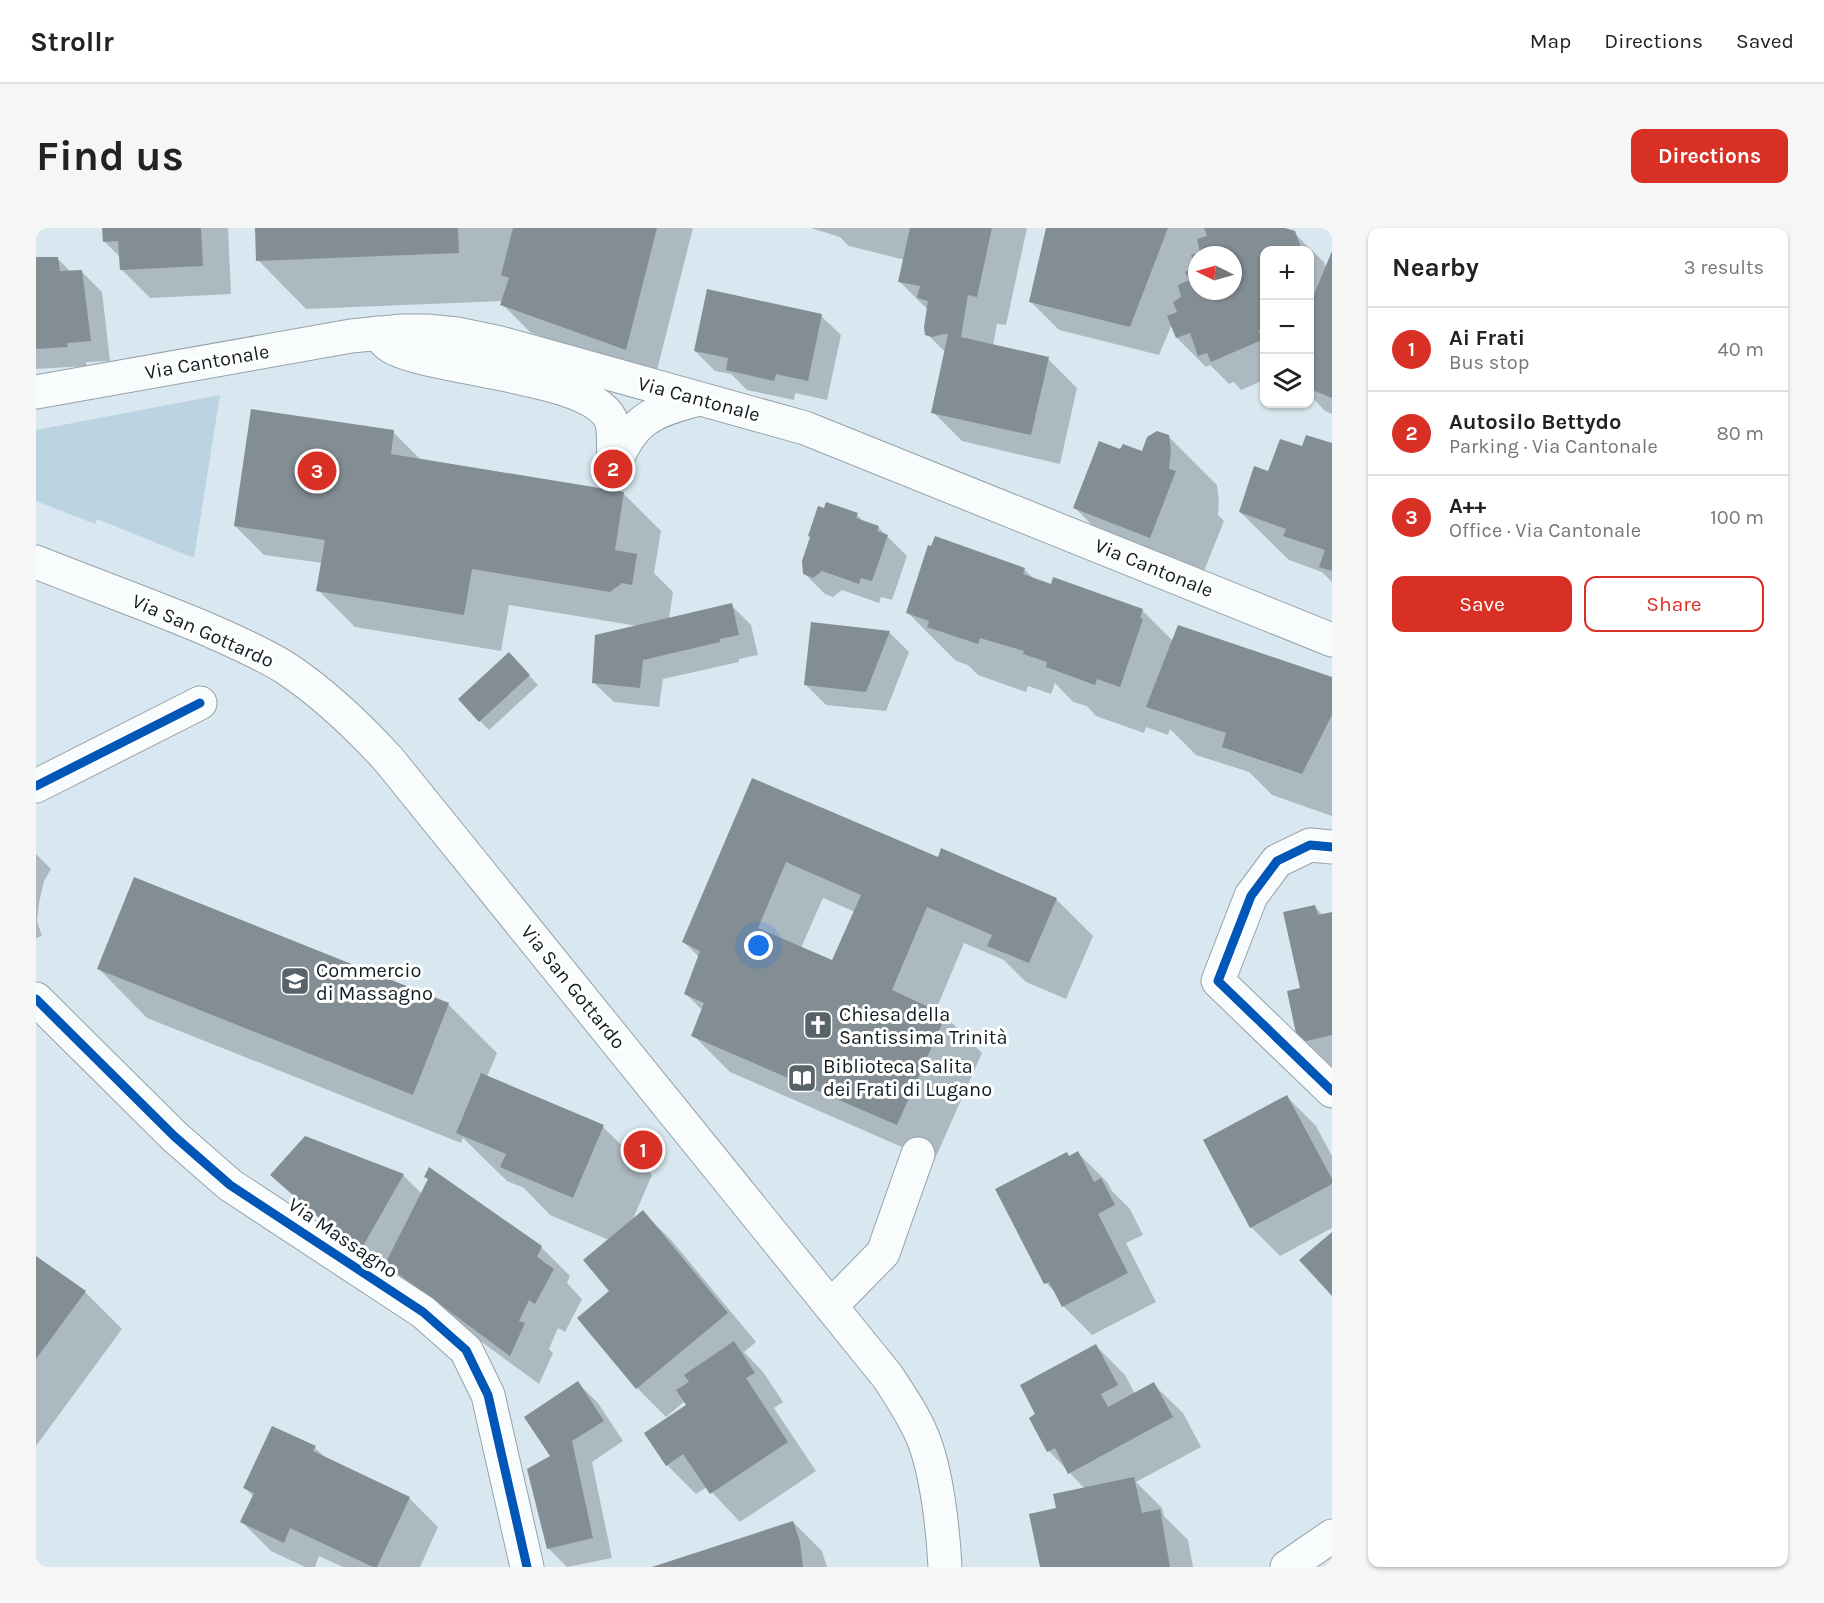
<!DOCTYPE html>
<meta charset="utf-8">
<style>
:root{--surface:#fff;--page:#f6f6f6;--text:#222;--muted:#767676;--line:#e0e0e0;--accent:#d93025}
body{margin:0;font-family:Karla,sans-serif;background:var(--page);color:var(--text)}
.controls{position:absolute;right:18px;top:18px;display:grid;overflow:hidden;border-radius:12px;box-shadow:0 2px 4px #0004}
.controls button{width:54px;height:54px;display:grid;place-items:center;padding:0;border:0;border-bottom:2px solid var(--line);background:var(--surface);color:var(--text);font:30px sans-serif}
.compass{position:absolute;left:1152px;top:18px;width:54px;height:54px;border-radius:50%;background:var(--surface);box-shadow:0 2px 4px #0004;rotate:275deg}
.you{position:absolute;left:723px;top:718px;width:21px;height:21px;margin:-15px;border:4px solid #fff;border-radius:50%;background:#1a73e8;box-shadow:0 0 0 9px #1a73e833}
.badge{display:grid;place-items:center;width:39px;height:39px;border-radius:50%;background:var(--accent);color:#fff;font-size:20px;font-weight:700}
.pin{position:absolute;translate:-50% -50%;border:3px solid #fff;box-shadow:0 2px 6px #0006}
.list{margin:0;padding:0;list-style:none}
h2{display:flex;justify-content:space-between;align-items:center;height:78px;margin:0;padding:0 24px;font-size:26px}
h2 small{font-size:20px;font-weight:400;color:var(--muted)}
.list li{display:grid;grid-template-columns:39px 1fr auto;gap:18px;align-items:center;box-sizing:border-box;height:84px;padding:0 24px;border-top:2px solid var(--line)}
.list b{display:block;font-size:22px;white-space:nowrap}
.list p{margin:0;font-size:20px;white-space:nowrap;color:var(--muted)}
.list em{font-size:20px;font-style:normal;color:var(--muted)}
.actions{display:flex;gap:12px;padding:18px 24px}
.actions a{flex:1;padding:14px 0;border:2px solid var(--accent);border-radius:12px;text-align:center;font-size:21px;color:var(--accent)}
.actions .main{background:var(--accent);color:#fff}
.icon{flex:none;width:33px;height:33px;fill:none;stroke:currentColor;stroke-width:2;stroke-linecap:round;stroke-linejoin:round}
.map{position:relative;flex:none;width:1296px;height:1339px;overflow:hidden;border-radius:12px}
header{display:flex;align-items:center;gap:36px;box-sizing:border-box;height:84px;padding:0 30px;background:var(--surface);border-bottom:2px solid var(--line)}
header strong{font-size:28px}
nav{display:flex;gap:33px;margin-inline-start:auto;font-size:21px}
.intro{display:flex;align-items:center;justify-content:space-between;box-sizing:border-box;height:144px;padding:0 36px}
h1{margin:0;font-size:42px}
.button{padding:15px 27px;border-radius:12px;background:var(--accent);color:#fff;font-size:21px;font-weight:700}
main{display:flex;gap:36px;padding:0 36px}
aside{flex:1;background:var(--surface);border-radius:12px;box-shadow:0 2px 4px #0004}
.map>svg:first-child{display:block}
.green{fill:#bcd4e1}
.shadow{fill:#0003;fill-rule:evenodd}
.building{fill:#838d94;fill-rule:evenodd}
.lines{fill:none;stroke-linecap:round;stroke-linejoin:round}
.minor-casing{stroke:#96a2a8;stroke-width:35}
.major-casing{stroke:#96a2a8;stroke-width:35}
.minor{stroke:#f9fcfd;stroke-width:33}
.major{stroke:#f9fcfd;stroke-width:33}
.cycleway-casing{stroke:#fff;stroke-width:13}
.cycleway{stroke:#0057b8;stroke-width:9}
.labels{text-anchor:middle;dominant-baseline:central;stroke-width:6;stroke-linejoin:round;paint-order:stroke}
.street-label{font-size:20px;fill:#121c21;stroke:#fff}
.poi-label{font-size:20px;fill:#121c21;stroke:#fff;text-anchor:start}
</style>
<header>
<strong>Strollr</strong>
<nav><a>Map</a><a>Directions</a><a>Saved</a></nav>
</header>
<div class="intro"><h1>Find us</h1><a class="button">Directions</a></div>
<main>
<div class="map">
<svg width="1296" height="1339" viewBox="0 0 1296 1339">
<rect width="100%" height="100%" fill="#d9e8f0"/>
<!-- green -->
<polygon class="green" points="184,167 158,330 61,291 59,296 0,273 0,202"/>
<!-- shadow -->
<g class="shadow">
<polygon points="67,0 192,0 195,66 114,70 85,41 85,30 68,13"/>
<polygon points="220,0 657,0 619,150 495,105 466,76 467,73 270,81 222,32"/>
<polygon points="775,0 991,0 970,97 961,96 957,118 1012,131 1041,160 1024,236 926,213 897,184 910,125 891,106 892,82 864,54 869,32 813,18 804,9"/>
<path d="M1012 0H1244L1258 5 1288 34 1290 40 1296 26V186L1289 183 1274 167V123L1276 117 1274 114V22H1228V152L1205 162 1198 154 1193 156 1174 137 1170 139 1141 110 1136 96 1123 127 1023 102 994 73ZM1161 27H1197V63H1161V39L1157 41 1159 34 1161 37Z"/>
<polygon points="21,30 35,44 46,44 66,64 74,133 50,134 51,138 0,141 0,31"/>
<polygon points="785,88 805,107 791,172 759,165 758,172 711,162 695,146 679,143 659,123"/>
<polygon points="357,204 386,233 588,266 625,303 618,345 637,364 633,391 695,377 715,397 722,427 703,431 703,434 627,451 623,479 578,474 558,455 602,398 473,377 465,423 319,399 282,362 286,335 228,327 199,298"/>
<polygon points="1132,208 1181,257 1183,273 1182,287 1188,293 1162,358 1087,328 1039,280 1085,223 1107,225"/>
<polygon points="1296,217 1296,354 1286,344 1253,332 1204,284 1233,245 1267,220"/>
<polygon points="821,287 829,295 842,299 871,328 856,372 845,369 843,375 806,362 797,369 789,366 769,346"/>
<polygon points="988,341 999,352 1106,382 1137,413 1296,450 1296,588 1236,567 1213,544 1160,527 1134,501 1132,507 1110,499 1108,505 1060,488 1051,478 1037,474 1019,455 1015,466 992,458 990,464 942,447 932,437 920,433 871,384"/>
<polygon points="853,404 873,424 850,483 790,477 770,457"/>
<polygon points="482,436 502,457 453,502 444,493"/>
<path d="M717 552 903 631 1020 671 1057 708 1030 771 990 754 968 732 928 715 899 784 909 788 946 825 898 933 694 844 657 807 667 783 649 765 663 729 648 714ZM787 670 819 684 797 734 765 720Z"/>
<polygon points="0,626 15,641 8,653 3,675 1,693 6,708 0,710"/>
<polygon points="1279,679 1287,687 1296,685 1296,842 1263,814 1266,761"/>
<polygon points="63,741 412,776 461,825 451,849 567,899 616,947 596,993 607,984 636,1013 720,1114 708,1124 727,1144 747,1174 738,1180 780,1243 704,1294 671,1259 660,1266 631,1237 610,1206 652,1178 649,1173 630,1189 601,1160 575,1063 573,1012 514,987 488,960 471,953 427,910 425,915 111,790"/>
<polygon points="1251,869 1280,898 1296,928 1296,1000 1244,1028 1215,999"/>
<polygon points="1042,925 1071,954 1076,963 1094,981 1107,1007 1090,1015 1120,1074 1056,1107 1027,1078 1021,1066 1010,1055 1034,929"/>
<polygon points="237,947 367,947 386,966 393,952 390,949 505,1019 534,1048 531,1055 546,1071 529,1104 522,1100 513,1121 517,1125 503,1156 379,1065 349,1034 343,1043"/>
<polygon points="0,1030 49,1064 86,1101 0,1218"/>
<polygon points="1060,1118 1089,1147 1099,1166 1117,1156 1147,1185 1165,1219 1100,1254 1126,1280 1128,1288 1152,1312 1157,1339 1006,1339 995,1288 1022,1282 1049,1261 1013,1223 995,1190 1001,1187"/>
<polygon points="542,1155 562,1175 587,1213 556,1234 576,1330 531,1339 512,1320 516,1228"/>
<polygon points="279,1220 291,1231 373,1270 402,1299 384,1339 307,1339 283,1328 279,1339 269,1339 235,1323 206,1294 218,1269 209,1260"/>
<polygon points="757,1294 786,1323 791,1339 619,1339"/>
</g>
<!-- building -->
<g class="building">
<polygon points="66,0 165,0 167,38 84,42 82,13 67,14"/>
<polygon points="219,0 422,0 423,25 220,33"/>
<polygon points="477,0 621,0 590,122 464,77 473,50 465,47"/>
<polygon points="874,0 956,0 941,69 932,67 925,109 1013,129 995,207 895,185 912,106 907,106 896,109 889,107 888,99 892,73 881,70 884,58 862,54"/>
<polygon points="1010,0 1132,0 1094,99 993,74"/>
<path d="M1168 0H1249L1259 3 1266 22H1228V100L1222 103 1228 111 1175 134 1171 125 1162 128 1154 105 1140 110 1131 88 1141 84 1137 74 1145 69 1142 57 1153 52 1149 44 1160 38 1155 27 1164 24 1161 11 1171 8ZM1161 27H1197V63H1161Z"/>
<polygon points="1296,23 1296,170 1274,161 1274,120 1277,111 1274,109 1274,76"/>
<polygon points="0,29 22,29 24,43 46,42 55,113 31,115 32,119 0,121"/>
<polygon points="671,61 786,86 772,153 740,146 738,153 690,142 692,130 658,123"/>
<polygon points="215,181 358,202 355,226 588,264 579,322 601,326 596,357 586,355 574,364 436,341 428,387 280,363 289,312 198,298"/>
<polygon points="1121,203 1133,207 1135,223 1133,241 1140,243 1114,310 1037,280 1063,213 1084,221 1087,216 1106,223 1111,209"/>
<polygon points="1270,207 1296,215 1296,343 1283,339 1289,322 1247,308 1250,301 1203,284 1218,238 1232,243 1244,211 1266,218"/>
<polygon points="790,274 822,285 820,290 843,298 841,303 852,307 836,353 825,350 823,356 786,343 777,350 767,346 766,333 774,309 772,308 782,278 788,280"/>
<polygon points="899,308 989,340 987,346 1015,356 1017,349 1107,381 1104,390 1107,391 1084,459 1061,451 1059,457 1010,439 1011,434 987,426 988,423 944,410 942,416 891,399 893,393 870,385 892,317 895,318"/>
<polygon points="696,375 703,407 684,411 684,414 607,432 604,460 556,455 559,407"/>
<polygon points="775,394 854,403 830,464 768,457"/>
<polygon points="1142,397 1296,449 1296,487 1266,546 1186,519 1190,505 1110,479"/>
<polygon points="473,424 494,447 443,494 422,471"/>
<path d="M716 550 902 629 905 620 1021 670 993 735 951 718 956 707 891 679 856 762 910 787 861 897 655 808 668 775 648 766 664 723 646 714ZM750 634 825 667 796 732 722 700Z"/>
<polygon points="98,649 413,775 377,867 61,741"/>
<polygon points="1279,677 1282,687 1296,684 1296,807 1262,815 1251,763 1264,760 1247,684"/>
<polygon points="445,845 568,897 537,970 464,939 470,926 420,905"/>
<polygon points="1251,867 1296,951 1296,956 1214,1000 1167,912"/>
<polygon points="269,908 368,946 323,1025 234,947"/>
<polygon points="1042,923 1058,954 1065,950 1079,977 1062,986 1092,1045 1026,1079 1013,1054 1008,1056 959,961 1031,924 1033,928"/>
<polygon points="393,939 506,1018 501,1029 518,1041 499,1076 493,1072 483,1093 489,1095 474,1128 349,1036 392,951 388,949"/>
<polygon points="607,982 692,1085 600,1161 541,1090 573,1063 547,1032"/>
<polygon points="1296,1004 1296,1068 1263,1032"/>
<polygon points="0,1028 50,1063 0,1131"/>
<polygon points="698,1113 719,1145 710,1150 752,1214 674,1266 647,1226 630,1238 608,1205 650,1177 640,1162 653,1154 648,1147"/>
<polygon points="1060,1116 1082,1157 1065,1166 1072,1179 1118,1154 1137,1189 1032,1246 1019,1220 1011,1224 993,1190 999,1186 984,1157"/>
<polygon points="542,1153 568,1193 536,1213 557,1310 511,1321 491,1241 514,1228 488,1189"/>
<polygon points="236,1198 280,1218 277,1223 374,1269 341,1339 337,1339 254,1300 248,1315 204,1294 218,1265 207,1260"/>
<polygon points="1098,1249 1106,1285 1124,1281 1134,1339 1004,1339 993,1286 1020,1280 1017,1266"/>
<polygon points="757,1293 764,1314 767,1339 616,1339"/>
</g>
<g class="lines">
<!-- minor casing -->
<g class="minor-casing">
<g id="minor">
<path d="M341 105C345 109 349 115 354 118 394 143 564 147 576 195 579 209 577 227 577 241"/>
<path d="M578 239C595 192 616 183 663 171"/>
<polyline points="0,558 164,475"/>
<polyline points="1296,619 1274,617 1241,633 1215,668 1182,753 1296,863"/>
<polyline points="0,771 138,908 194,957 387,1084 430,1122 452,1167 491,1339"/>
<polyline points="795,1078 847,1025 882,926"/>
<polyline points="1251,1339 1296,1308"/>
</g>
</g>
<!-- major casing -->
<g class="major-casing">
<g id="major">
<polyline points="0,164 315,108 366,103 391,103 421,106 464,115 769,200 1296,412"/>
<path d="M0 334C55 356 111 376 166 399 193 411 222 423 248 439 288 465 321 497 353 532L852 1149C865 1169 878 1188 887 1210 901 1245 907 1301 909 1339"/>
</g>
</g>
<!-- minor -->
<use href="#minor" class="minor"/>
<!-- major -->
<use href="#major" class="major"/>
<!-- cycleway casing -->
<g class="cycleway-casing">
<g id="cycleway">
<polyline points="0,558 164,475"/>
<polyline points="1296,619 1274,617 1241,633 1215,668 1182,753 1296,863"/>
<polyline points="0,771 138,908 194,957 387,1084 430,1122 452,1167 491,1339"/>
</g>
</g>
<!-- cycleway -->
<use href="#cycleway" class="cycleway"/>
</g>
<!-- icons -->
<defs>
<g id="school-square" transform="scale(1.5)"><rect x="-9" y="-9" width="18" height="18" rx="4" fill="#586369" stroke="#fff"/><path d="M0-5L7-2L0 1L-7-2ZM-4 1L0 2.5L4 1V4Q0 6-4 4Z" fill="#fff"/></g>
<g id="church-square" transform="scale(1.5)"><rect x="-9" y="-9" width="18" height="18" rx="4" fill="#586369" stroke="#fff"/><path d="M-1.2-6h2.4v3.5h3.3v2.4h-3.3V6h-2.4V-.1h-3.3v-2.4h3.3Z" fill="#fff"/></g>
<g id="library-square" transform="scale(1.5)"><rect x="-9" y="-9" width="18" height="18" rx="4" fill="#586369" stroke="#fff"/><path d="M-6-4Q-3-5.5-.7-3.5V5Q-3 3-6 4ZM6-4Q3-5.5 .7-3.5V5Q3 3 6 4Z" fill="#fff"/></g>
</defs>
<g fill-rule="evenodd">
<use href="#school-square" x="259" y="753"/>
<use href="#church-square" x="782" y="797"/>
<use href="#library-square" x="766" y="850"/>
</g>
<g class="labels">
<!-- street labels -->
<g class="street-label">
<text transform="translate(171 134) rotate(-10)">Via Cantonale</text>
<text transform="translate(663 171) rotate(15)">Via Cantonale</text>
<text transform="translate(1118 340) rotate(22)">Via Cantonale</text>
<text transform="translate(167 403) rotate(24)">Via San Gottardo</text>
<text transform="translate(537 759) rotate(51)">Via San Gottardo</text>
<text transform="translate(307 1010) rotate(34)">Via Massagno</text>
</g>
<!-- poi labels -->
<g class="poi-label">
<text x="280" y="742">Commercio<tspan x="280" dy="23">di Massagno</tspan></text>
<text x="803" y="786">Chiesa della<tspan x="803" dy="23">Santissima Trinità</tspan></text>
<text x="787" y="838">Biblioteca Salita<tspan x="787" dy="23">dei Frati di Lugano</tspan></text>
</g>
</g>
</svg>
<div class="controls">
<button>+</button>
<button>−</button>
<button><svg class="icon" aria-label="layers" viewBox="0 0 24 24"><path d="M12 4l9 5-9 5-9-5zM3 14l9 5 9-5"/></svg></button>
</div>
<svg class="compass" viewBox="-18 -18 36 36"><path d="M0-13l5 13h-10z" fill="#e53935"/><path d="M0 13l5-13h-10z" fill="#767676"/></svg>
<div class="you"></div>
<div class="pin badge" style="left:607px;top:922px">1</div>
<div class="pin badge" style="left:577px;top:241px">2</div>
<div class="pin badge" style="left:281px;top:243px">3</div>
</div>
<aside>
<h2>Nearby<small>3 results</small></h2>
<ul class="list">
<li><span class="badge">1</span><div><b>Ai Frati</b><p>Bus stop</p></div><em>40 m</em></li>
<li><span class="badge">2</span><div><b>Autosilo Bettydo</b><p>Parking · Via Cantonale</p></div><em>80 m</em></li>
<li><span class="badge">3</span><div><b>A++</b><p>Office · Via Cantonale</p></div><em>100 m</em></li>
</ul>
<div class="actions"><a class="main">Save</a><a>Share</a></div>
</aside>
</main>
